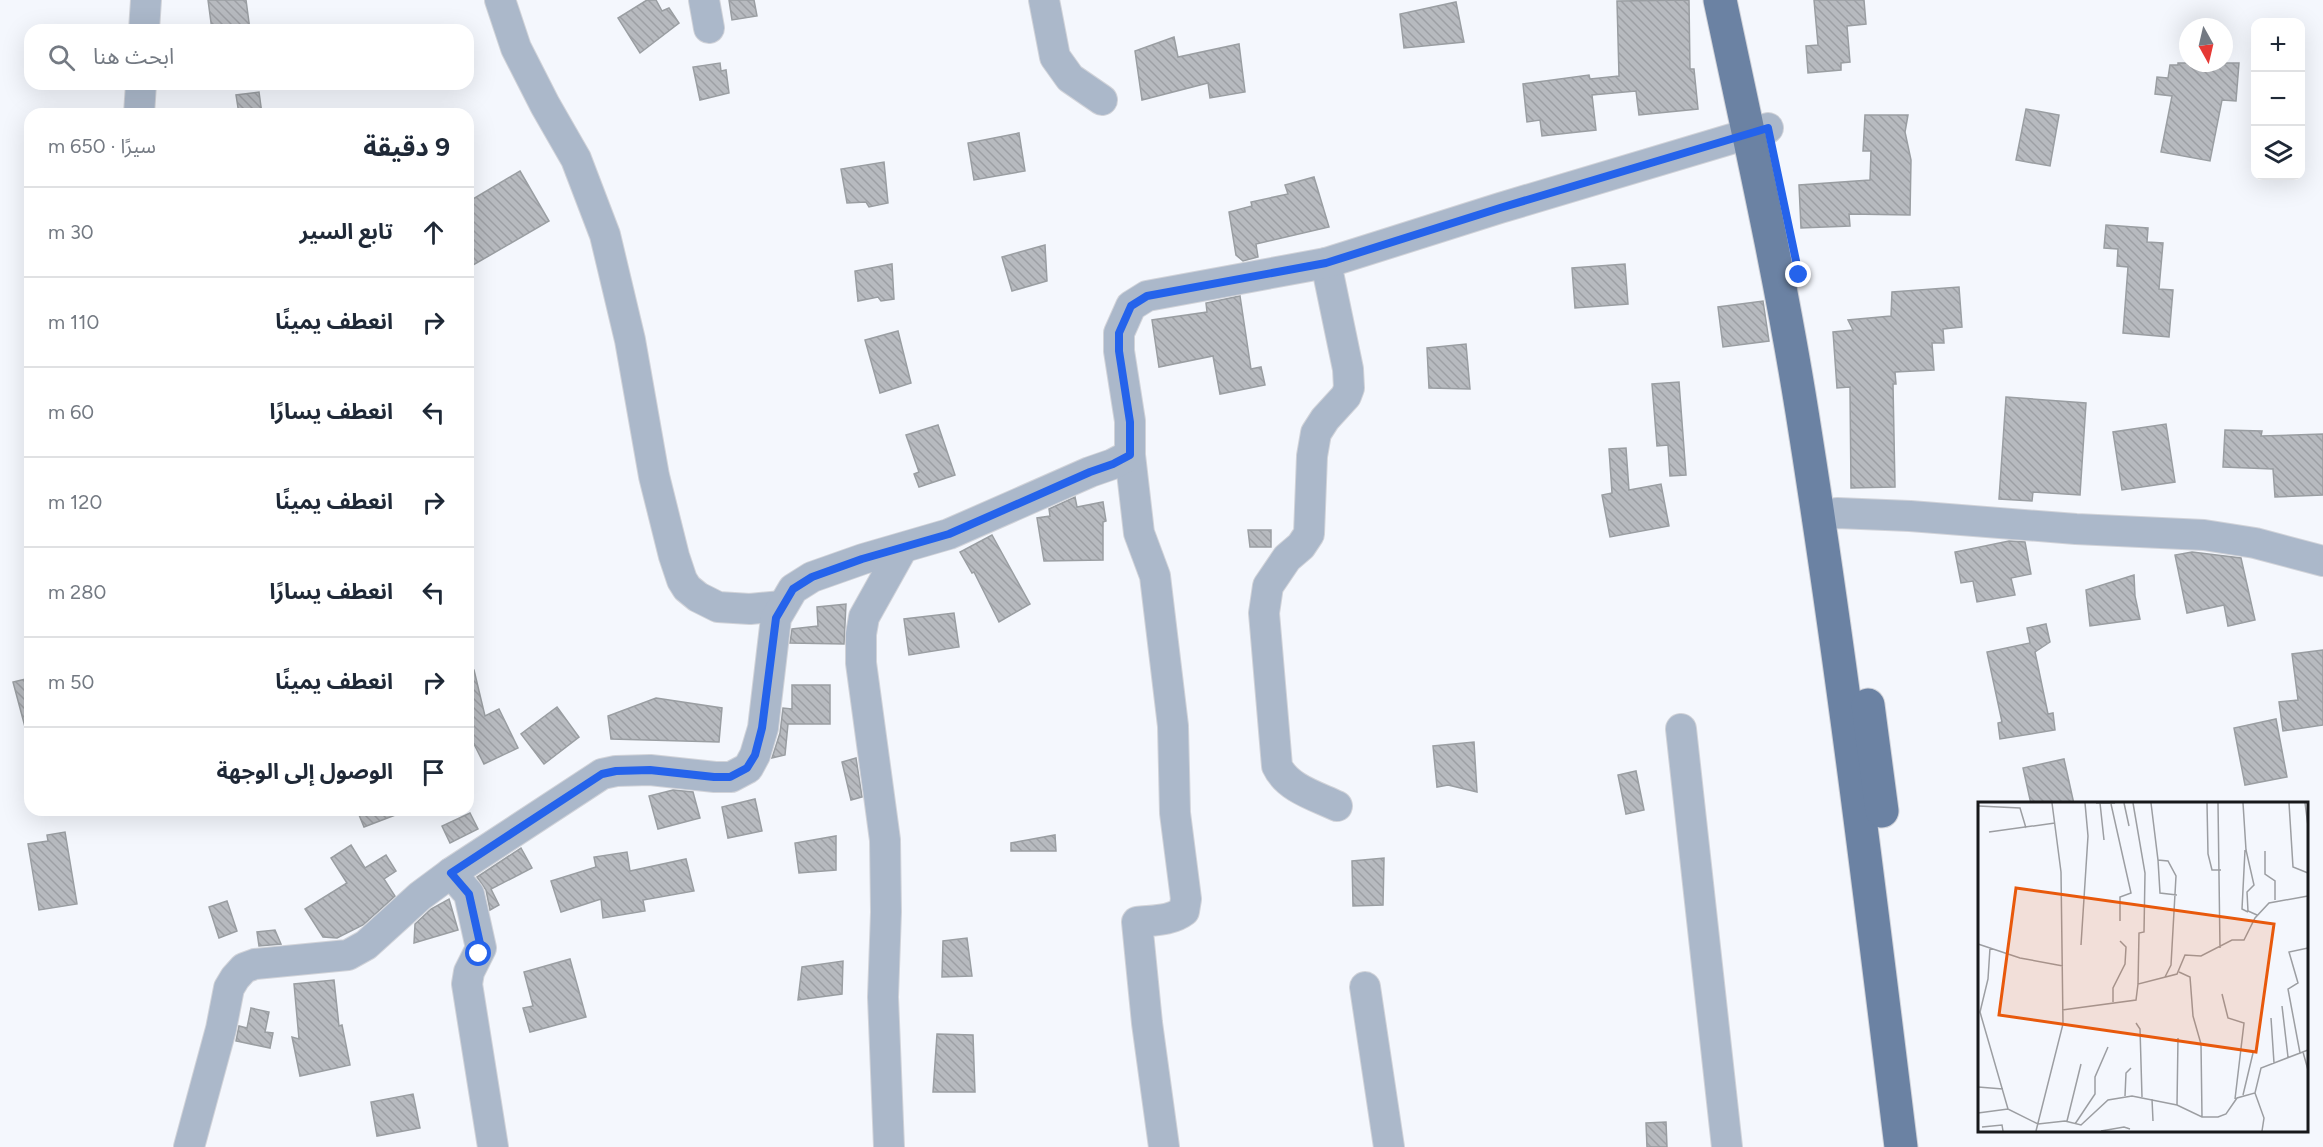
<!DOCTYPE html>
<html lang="ar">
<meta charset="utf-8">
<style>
:root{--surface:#fff;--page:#f2f2f3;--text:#1f2937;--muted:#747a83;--line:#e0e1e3}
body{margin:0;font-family:Figtree,"Noto Sans Arabic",sans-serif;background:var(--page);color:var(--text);direction:rtl}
.controls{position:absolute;right:18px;top:18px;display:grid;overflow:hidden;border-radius:12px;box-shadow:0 6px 24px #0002}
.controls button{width:54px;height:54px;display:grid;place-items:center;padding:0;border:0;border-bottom:2px solid var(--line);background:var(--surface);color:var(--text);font:30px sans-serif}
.compass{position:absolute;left:2179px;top:18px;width:54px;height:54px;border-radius:50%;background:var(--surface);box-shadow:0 6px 24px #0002;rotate:172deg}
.stop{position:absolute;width:18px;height:18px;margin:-14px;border:4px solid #2563eb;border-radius:50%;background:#fff}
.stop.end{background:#2563eb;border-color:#fff;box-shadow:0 2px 6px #0008}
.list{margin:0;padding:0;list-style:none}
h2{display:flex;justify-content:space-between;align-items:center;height:78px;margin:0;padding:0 24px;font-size:26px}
h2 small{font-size:20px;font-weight:400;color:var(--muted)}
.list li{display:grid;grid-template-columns:39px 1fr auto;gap:18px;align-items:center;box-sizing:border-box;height:90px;padding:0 24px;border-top:2px solid var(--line)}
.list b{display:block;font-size:22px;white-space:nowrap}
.list em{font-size:20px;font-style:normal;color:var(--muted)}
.icon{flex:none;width:33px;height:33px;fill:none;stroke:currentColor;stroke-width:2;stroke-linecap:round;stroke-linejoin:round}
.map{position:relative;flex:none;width:2323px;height:1147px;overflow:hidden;direction:ltr}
.search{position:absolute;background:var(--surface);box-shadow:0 6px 24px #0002;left:24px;top:24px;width:450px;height:66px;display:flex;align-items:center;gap:15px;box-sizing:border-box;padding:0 21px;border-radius:18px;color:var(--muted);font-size:22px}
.panel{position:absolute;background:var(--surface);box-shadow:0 6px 24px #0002;left:24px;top:108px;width:450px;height:708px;border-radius:18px;direction:rtl}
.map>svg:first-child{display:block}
.building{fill:url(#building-back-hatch);stroke:#9a9ea2;stroke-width:1.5}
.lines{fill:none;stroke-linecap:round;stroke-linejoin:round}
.minor-casing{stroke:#d1d3d9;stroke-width:32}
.major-casing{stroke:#d1d3d9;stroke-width:35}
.minor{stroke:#abb8ca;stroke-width:30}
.major{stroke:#6b82a3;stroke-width:33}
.route{stroke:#2563eb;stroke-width:8}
.inset-road{fill:none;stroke:#9c9ea2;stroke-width:1.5}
.view{fill:#e8590c;fill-opacity:0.15;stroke:#e8590c;stroke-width:3}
.inset-edge{fill:none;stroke:#17181a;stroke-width:3}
</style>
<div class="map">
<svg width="2323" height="1147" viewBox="0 0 2323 1147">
<defs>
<pattern id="building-back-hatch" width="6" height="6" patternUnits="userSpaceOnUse" patternTransform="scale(1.5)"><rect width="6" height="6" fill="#b7babf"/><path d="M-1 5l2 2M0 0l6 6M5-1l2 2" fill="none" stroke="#9d9fa4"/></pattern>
</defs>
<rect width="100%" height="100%" fill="#f4f7fd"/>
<!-- building -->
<g class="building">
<polygon points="208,0 246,0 250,30 212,30"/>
<polygon points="647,0 656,0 662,11 669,8 679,23 640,53 618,18"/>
<polygon points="729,0 754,0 757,16 732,20"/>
<polygon points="1689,0 1690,69 1694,69 1698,109 1639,115 1636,91 1592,95 1596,130 1542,136 1540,120 1527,122 1523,84 1589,75 1590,79 1619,76 1617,1"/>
<polygon points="1814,0 1864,0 1866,24 1847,26 1850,62 1841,63 1841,70 1808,73 1806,46 1818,45"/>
<polygon points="1456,2 1464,42 1404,48 1400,14"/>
<polygon points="1174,37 1178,57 1239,44 1245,92 1210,98 1208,83 1142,100 1135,51"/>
<polygon points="720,63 721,71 726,70 729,93 700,100 693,67"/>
<polygon points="2178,63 2239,63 2236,101 2222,100 2210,161 2161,152 2172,96 2155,94 2157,77 2168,78 2170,65 2178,65"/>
<polygon points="259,92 262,114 239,114 236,95"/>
<polygon points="2026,109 2059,115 2050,166 2016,160"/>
<polygon points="1865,115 1908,115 1905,132 1911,160 1910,215 1849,214 1850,226 1801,228 1799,185 1870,180 1871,151 1863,151"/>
<polygon points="1019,133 1025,171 974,180 968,143"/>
<polygon points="884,162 888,203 869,207 866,202 847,203 841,169"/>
<polygon points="520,171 549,221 468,268 468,202"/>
<polygon points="1314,177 1329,227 1256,244 1258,257 1243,261 1236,255 1229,212 1252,206 1251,202 1288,194 1285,185"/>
<polygon points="2106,225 2148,228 2147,242 2163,243 2159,289 2173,290 2169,337 2123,333 2128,267 2117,266 2118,249 2104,248"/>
<polygon points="1045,245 1047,281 1012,291 1002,257"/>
<polygon points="892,264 894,299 881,301 878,297 858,301 855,271"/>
<polygon points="1625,264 1628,304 1575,308 1572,268"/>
<polygon points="1959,287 1962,327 1943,329 1944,343 1932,343 1934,370 1895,372 1896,384 1893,384 1895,487 1851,488 1850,387 1837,388 1833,332 1853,330 1848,320 1891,316 1892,292"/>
<polygon points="1240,296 1251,369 1261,367 1265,385 1220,394 1213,356 1159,367 1152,320 1207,312 1206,303"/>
<polygon points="1763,301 1769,341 1723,347 1718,307"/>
<polygon points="898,331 911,383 880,393 865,340"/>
<polygon points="1466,344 1470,389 1429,388 1427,348"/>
<polygon points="1679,382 1686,475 1670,476 1668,445 1657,446 1652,384"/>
<polygon points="2006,397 2086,403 2080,495 2033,492 2032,501 1999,499"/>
<polygon points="2166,424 2175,482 2122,490 2113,432"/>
<polygon points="938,425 955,475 919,487 914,474 919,472 906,435"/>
<polygon points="2225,430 2262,431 2261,436 2323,434 2323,495 2275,497 2273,469 2223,467"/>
<polygon points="1626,448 1629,490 1661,484 1669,526 1610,537 1602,495 1612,493 1609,449"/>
<polygon points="1075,497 1077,507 1103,502 1106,521 1103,522 1103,560 1044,561 1037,518 1050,516 1049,509"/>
<polygon points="1248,530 1271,530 1271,547 1250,547"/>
<polygon points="992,535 1030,604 999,622 974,572 972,573 960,552"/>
<polygon points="2009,541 2025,542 2031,574 2011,578 2015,595 1977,602 1973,581 1961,583 1955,552"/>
<polygon points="2192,552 2241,558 2255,620 2228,626 2224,605 2187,613 2175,555"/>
<polygon points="2134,575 2135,596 2140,619 2090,626 2086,590"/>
<polygon points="846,604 844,644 790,643 792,629 818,626 817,607"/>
<polygon points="954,613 959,647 909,655 904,619"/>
<polygon points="2046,624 2050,642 2035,652 2048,714 2053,713 2055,730 2000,739 1998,723 2002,722 1987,652 2030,643 2027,628"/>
<polygon points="2323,650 2323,725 2283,731 2279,702 2298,700 2292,654"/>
<polygon points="468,670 474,670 485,716 499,709 518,748 484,764 468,732"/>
<polygon points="30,678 30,726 25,727 13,682"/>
<polygon points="792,685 830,685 830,724 788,724 785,755 772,758 780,733 783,708 792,709"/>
<polygon points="656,698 722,708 719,742 611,739 608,716"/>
<polygon points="557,707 579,737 544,764 521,734"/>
<polygon points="2276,719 2287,777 2245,785 2234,728"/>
<polygon points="1474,742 1477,792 1448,785 1437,787 1433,746"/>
<polygon points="856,758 862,797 851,800 842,762"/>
<polygon points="2064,759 2074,804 2031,804 2023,768"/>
<polygon points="1636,771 1644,810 1626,814 1618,775"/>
<polygon points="673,790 693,792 700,818 658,829 649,796"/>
<polygon points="755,799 762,831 728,838 722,807"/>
<polygon points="357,810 405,810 406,811 364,827"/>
<polygon points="470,813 478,829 450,843 442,826"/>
<polygon points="65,832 77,904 39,910 28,844 48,841 47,835"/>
<polygon points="1055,835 1056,851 1011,851 1011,843"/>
<polygon points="836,836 836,870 799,873 795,843"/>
<polygon points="351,845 365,868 386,855 396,871 384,879 395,896 363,925 337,938 323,937 305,909 347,883 331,858"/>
<polygon points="521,848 532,868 491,889 499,905 490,910 486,890 477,877"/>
<polygon points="627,852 630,871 686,859 694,891 643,900 645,911 603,918 601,899 561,912 551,881 596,867 594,857"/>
<polygon points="1384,858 1383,905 1353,906 1352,861"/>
<polygon points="449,899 458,930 414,943 415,924 431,909"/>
<polygon points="227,901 237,931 219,938 209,907"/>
<polygon points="275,930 281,944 259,946 257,932"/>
<polygon points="967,938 972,976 942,977 943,941"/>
<polygon points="570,959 586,1017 530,1032 523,1008 533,1006 524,972"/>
<polygon points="843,961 842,994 798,1000 802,967"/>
<polygon points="334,980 339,1026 342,1025 350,1065 300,1076 292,1037 299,1039 294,984"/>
<polygon points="251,1008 269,1012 265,1032 273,1033 270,1048 236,1041 239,1026 247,1028"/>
<polygon points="937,1034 973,1035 975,1092 933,1092"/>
<polygon points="413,1094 420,1128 377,1136 371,1102"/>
<polygon points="1666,1122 1667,1147 1647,1147 1646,1123"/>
</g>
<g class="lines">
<!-- minor casing -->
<g class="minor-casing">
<g id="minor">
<polyline points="500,0 516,48 545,105 576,159 605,235 630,340 654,476 674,556 682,580 687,588 698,597 718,607 750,609 782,606"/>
<polyline points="704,0 709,28"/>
<polyline points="1044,0 1055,57 1070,78 1102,100"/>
<polyline points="144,30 146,0"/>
<polyline points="139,114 141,84"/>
<path d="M1326 263 1348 369 1349 388 1346 396 1325 419 1316 433 1312 456 1309 534 1301 546 1287 558 1268 586 1264 613 1277 766C1287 788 1316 796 1337 806"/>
<path d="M1130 455 1139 533 1155 576 1173 726 1175 813 1186 899 1184 911C1171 921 1153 920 1137 922L1147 1023 1164 1147"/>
<polyline points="1817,517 1837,513 1910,516 2076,529 2204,535 2255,543 2323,561"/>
<polyline points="1681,729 1727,1147"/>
<polyline points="451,873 469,894 481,948 469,972 467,984 493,1147"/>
<polyline points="1365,987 1389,1147"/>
<polyline points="189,1147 221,1029 229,988 235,978 244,968 255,964 348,955 366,945 420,896 451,873 602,774 616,771 650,770 715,777 731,777 748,768 755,755 763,728 776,618 793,589 812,577 863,559 949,534 1090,472 1113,464 1130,455 1130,421 1119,351 1119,333 1131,306 1147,296 1326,263 1500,208 1768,128"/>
<polyline points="889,1147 883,997 886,912 885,840 861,663 861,634 864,617 902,549"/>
</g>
</g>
<!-- major casing -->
<g class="major-casing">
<g id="major">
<path d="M1720 0C1749 137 1780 274 1802 412 1841 656 1871 902 1901 1147"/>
<polyline points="1868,705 1882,811"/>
</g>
</g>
<!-- minor -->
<use href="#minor" class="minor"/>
<!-- major -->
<use href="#major" class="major"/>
</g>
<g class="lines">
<!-- route -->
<polyline class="route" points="479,954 481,948 469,894 451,873 602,774 616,771 650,770 714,777 730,777 747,768 755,755 762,728 776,618 793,589 812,577 862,559 949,534 1090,472 1113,464 1130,455 1130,422 1119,351 1119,333 1131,306 1147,296 1326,263 1500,208 1768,128 1799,275"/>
</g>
<!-- overview -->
<g transform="translate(1978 802)">
<rect width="330" height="330" fill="#f4f7fd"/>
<path class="inset-road" d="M118 1H137M122 1 126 38M146 1 151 24M155 1 167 71 166 130 161 131 160 182M173 1 180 58 190 59 198 74 193 163 187 175M229 1 230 52 234 68H243M240 1 242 146M265 1 268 48 276 83 269 90 270 109 279 113M311 1 315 65 330 71M327 1 330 24M133 2 153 91 142 95V119M0 4 42 6 48 26M11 30 77 21M267 48 264 107 270 110M287 49V72L297 79V98M180 58 182 91 199 93M0 142 42 156 85 164M103 143 110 34 107 1M12 146 10 177 2 210 30 307M201 170 212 175 215 214 223 242 224 315M244 192 250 216 266 221 257 297M135 200V186L147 162 148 145 142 139M304 204 310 255M84 208 158 198 160 182 199 172 207 153 223 154 254 138H266L277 116 291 101 330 94M293 216 296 261M158 221 162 227 164 295M325 250 330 268M322 251 310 187 320 181 311 150 330 146M0 285 25 287M277 291 286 316 284 329M265 293 275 251M147 294 148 271 153 266M174 297 175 319M199 303 200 236M0 311 30 307 60 322 87 319 103 323 130 298 154 294 199 303 224 315H240L248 312 259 296 277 291 283 266 330 248M89 319 103 262M97 322 117 292V275L130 245M4 325 24 323 25 329M58 329 85 222 83 70 74 1M123 329 146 325 152 327"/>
<path class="view" d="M38 86 296 122 278 250 21 213Z"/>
<rect width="330" height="330" class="inset-edge"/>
</g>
</svg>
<div class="controls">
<button>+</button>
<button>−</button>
<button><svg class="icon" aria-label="layers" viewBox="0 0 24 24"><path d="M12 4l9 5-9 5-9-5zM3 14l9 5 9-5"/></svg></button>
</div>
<svg class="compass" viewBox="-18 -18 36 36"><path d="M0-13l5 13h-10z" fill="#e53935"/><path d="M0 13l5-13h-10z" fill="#747a83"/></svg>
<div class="stop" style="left:479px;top:954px"></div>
<div class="stop end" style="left:1799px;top:275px"></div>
<div class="search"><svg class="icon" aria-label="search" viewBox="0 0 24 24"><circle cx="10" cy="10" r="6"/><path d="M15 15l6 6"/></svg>ابحث هنا</div>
<section class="panel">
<h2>9 دقيقة<small>سيرًا · 650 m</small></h2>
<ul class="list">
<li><svg class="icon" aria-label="ahead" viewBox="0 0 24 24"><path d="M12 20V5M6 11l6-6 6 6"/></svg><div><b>تابع السير</b></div><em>30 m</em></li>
<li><svg class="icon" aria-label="right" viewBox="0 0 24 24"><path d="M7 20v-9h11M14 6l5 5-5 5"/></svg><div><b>انعطف يمينًا</b></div><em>110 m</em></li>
<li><svg class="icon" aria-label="left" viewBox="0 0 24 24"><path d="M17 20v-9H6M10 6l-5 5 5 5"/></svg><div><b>انعطف يسارًا</b></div><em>60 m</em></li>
<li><svg class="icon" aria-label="right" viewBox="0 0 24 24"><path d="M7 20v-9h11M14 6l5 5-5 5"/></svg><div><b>انعطف يمينًا</b></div><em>120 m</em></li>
<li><svg class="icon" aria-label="left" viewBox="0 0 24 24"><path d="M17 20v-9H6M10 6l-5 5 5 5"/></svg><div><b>انعطف يسارًا</b></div><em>280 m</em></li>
<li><svg class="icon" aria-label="right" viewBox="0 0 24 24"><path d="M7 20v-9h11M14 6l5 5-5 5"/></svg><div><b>انعطف يمينًا</b></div><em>50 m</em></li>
<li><svg class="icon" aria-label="arrive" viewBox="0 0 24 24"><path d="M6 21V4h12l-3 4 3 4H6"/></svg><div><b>الوصول إلى الوجهة</b></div></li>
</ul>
</section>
</div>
